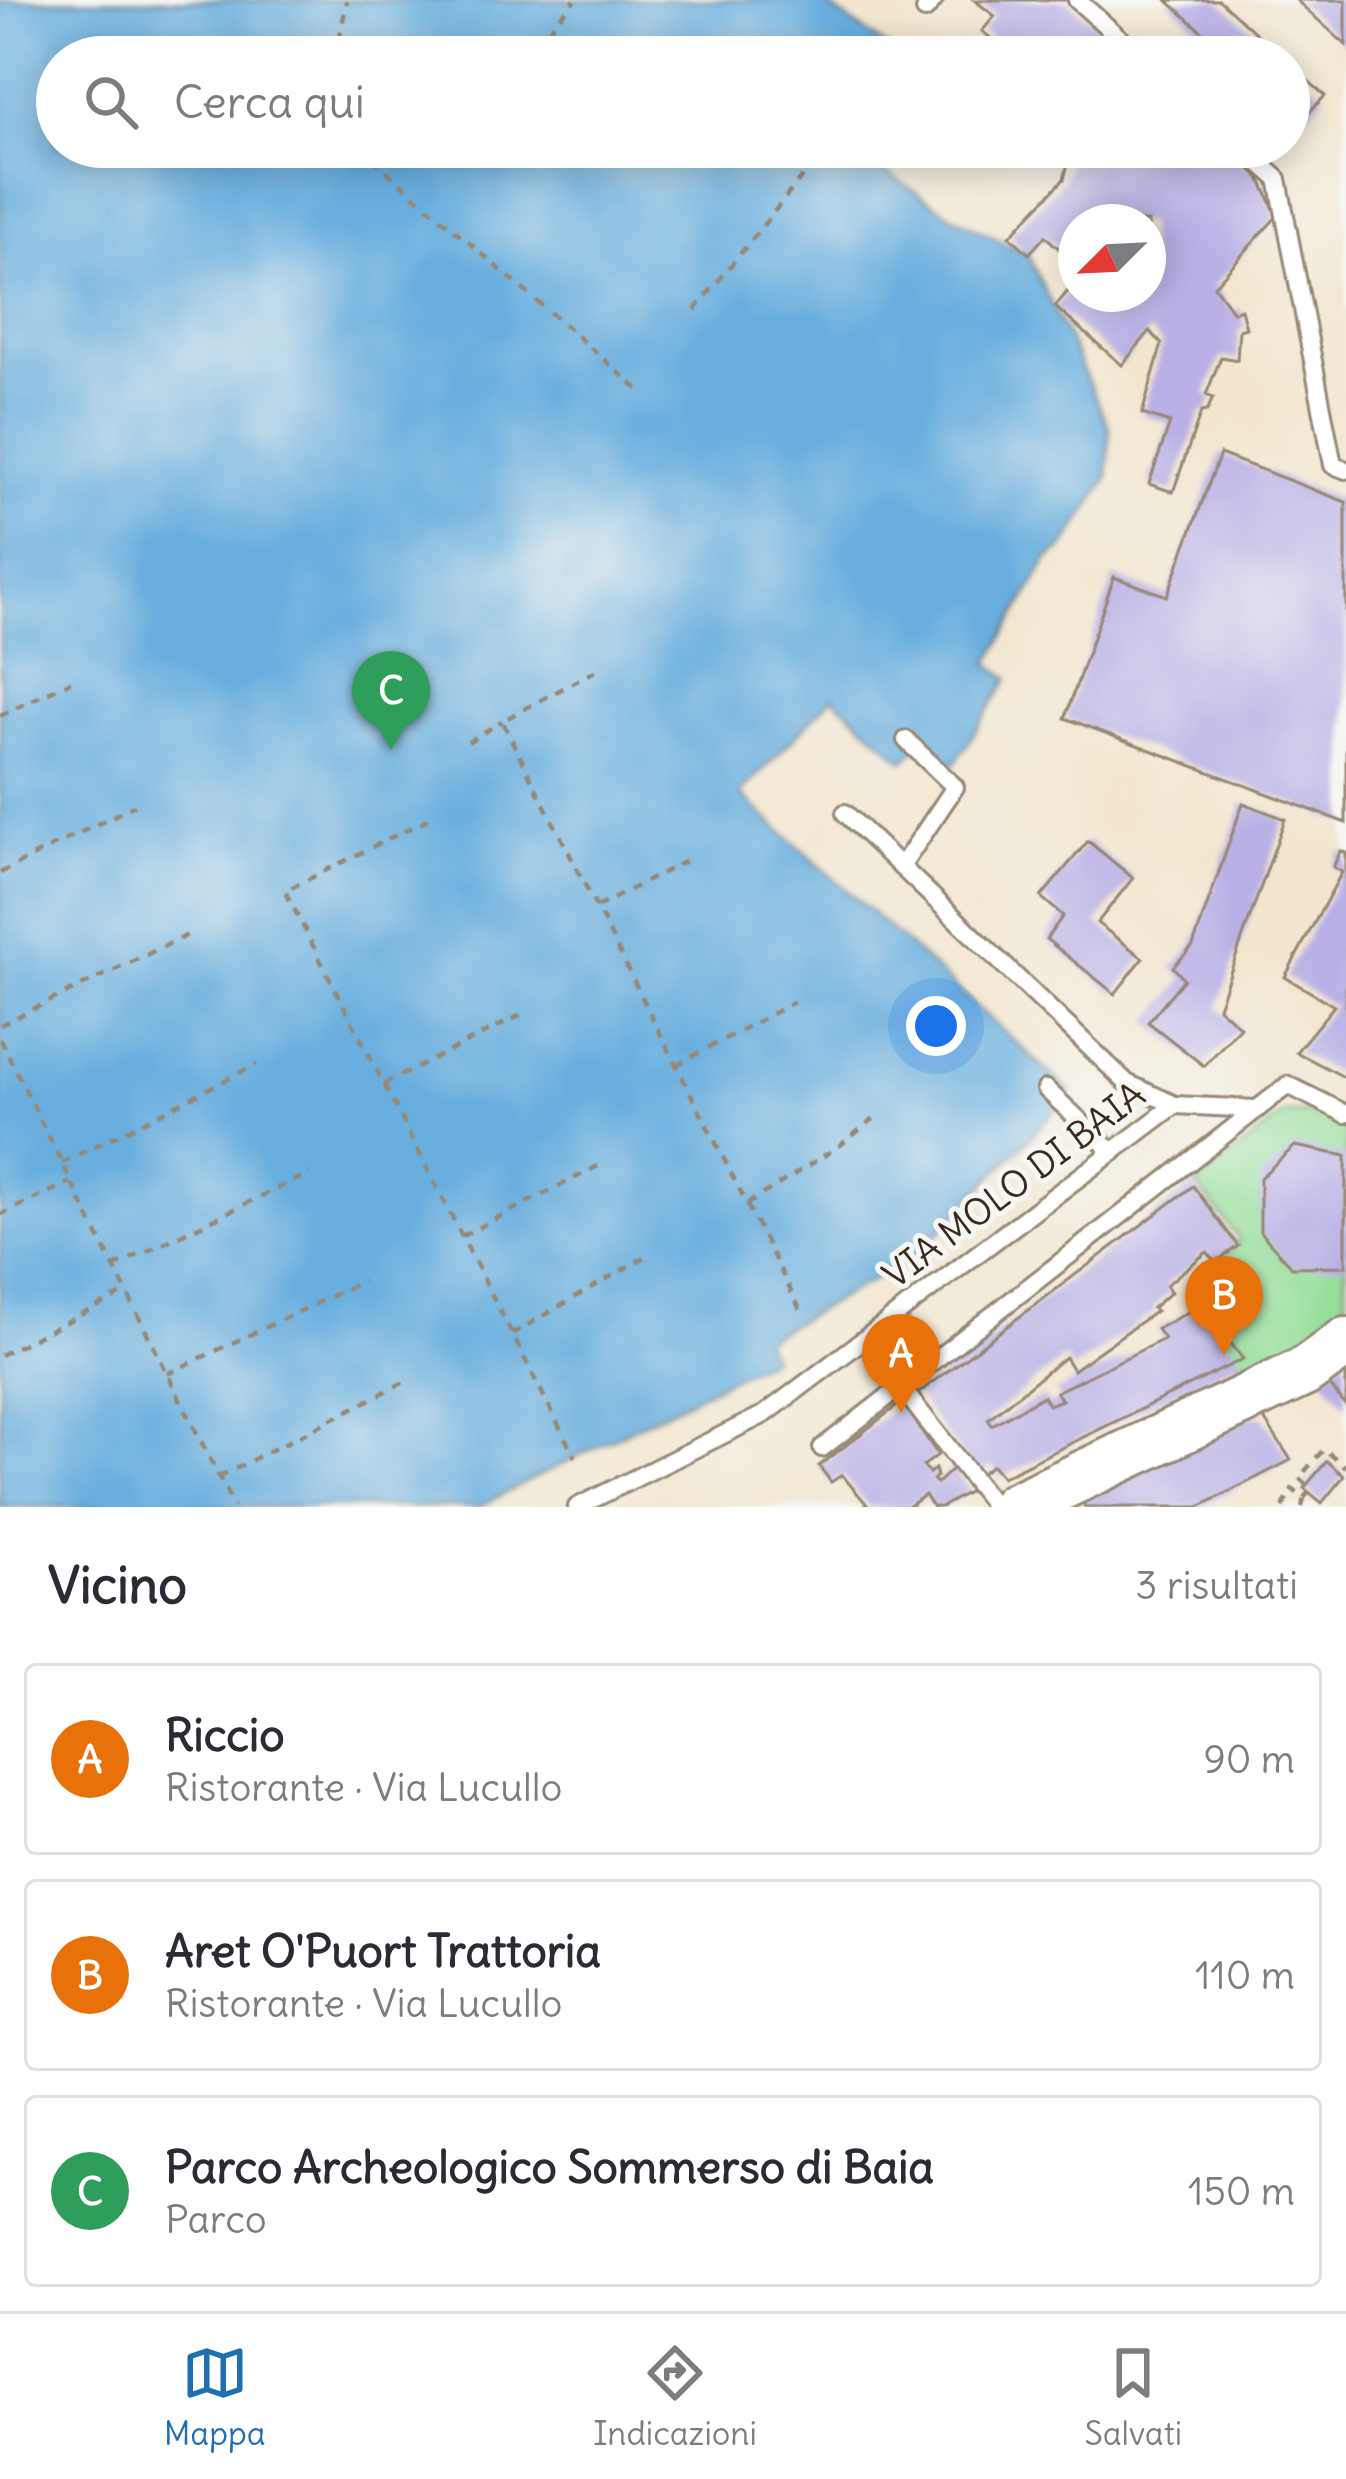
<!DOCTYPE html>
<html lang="it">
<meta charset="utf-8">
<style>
:root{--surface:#fff;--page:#f2f2f3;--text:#2b2b33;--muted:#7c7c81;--line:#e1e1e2;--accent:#1f6fb2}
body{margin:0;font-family:Delius,sans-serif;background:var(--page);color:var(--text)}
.compass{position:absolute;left:1058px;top:204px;width:108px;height:108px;border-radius:50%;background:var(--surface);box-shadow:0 6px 30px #0003;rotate:246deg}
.you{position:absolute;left:936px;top:1026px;width:42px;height:42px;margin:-30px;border:9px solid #fff;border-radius:50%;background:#1a73e8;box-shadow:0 0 0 18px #1a73e833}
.badge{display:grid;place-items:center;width:78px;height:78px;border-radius:50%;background:var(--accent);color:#fff;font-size:39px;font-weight:700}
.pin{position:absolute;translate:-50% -99px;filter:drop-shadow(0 3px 6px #0008)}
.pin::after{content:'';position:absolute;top:63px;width:42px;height:36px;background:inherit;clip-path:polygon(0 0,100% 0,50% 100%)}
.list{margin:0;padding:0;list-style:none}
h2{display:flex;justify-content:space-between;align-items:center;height:156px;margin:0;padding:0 48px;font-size:51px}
h2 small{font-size:39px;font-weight:400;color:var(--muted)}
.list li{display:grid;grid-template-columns:78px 1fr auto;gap:36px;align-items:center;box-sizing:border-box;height:192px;margin:0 24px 24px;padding:0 24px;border:3px solid var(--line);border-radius:12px}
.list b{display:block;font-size:45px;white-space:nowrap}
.list p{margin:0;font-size:39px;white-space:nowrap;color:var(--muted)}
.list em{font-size:39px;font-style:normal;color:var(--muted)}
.icon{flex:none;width:66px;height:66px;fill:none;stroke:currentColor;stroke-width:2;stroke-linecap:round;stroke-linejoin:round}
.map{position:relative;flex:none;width:1346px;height:1507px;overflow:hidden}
.search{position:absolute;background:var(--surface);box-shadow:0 6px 30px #0003;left:36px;right:36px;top:36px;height:132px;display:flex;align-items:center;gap:30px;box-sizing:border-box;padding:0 42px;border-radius:66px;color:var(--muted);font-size:45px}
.sheet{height:804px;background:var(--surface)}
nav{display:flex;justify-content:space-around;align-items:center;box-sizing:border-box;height:168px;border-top:3px solid var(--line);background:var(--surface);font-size:33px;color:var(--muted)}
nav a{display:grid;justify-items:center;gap:6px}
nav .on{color:var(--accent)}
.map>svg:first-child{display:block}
.green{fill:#96df9b;stroke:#68845c;stroke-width:3}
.water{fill:#68aede;stroke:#526c7e;stroke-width:3}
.building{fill:#bab0e6}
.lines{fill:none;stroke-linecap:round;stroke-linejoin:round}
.lane-casing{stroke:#968876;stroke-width:22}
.secondary-casing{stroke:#968876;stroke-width:54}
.path{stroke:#968876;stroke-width:4.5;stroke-dasharray:9 9;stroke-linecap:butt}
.lane{stroke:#fff;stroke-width:16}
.secondary{stroke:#fff;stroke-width:48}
.labels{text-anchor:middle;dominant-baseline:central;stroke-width:10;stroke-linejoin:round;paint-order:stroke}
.street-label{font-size:36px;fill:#3b2a1e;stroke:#f6f6f2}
</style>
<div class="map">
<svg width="1346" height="1507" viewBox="0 0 1346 1507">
<rect width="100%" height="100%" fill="#f6f6f2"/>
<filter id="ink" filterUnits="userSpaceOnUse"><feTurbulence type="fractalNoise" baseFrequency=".00833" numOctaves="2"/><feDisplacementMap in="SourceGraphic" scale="24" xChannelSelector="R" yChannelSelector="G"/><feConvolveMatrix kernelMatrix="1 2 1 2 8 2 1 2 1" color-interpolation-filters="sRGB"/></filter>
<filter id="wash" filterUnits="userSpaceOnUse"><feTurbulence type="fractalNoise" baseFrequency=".004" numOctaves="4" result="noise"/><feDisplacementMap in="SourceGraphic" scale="48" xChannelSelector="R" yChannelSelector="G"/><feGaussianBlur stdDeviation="2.7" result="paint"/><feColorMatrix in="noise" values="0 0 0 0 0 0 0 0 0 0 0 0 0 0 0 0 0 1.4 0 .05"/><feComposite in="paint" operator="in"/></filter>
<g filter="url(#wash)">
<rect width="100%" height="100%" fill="#f2e6cf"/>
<!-- green -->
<polygon class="green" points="1320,1113 1346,1121 1346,1322 1318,1343 1248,1372 1194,1291 1216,1262 1238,1245 1238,1237 1196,1184 1284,1114"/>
<!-- water -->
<polygon class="water" points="0,0 820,0 901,57 57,57 57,147 868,147 861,156 953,216 1028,255 1110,428 1108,478 1064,548 1049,558 989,663 1009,678 954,765 926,739 904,761 833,697 740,794 1072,1093 917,1256 764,1339 772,1357 478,1507 0,1507"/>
<g id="blocks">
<!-- building -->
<g class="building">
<polygon points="974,0 1067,0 1132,57 1012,57 982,31 995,16"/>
<polygon points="1167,0 1219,0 1282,57 1231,57"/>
<polygon points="1296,0 1346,0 1346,45"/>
<polygon points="1289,63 1325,96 1301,120 1289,109"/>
<polygon points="1072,147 1228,147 1260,178 1277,216 1214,286 1233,312 1241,309 1246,328 1239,330 1237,360 1221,357 1206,395 1213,398 1207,411 1201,412 1173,492 1149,484 1170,423 1142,414 1162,344 1150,331 1122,365 1055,307 1076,281 1076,294 1148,294 1148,222 1076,222 1076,264 1045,236 1029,254 1010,236 1064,179"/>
<polygon points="1220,454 1346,502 1346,823 1065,718 1114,577 1167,596"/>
<polygon points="1243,803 1285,819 1218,1007 1240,1027 1204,1066 1148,1022 1184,979 1173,967 1193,946"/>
<polygon points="1088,841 1133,878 1097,923 1143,958 1115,994 1046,939 1063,916 1041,897"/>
<polygon points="1341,851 1346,853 1346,1078 1296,1052 1334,1006 1285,977 1342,872 1333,867"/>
<polygon points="1295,1146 1346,1156 1346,1266 1292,1267 1260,1232 1260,1178"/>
<polygon points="1193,1186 1238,1246 1216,1262 1207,1252 1166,1285 1171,1292 1152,1308 1156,1311 1073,1370 1065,1357 988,1419 992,1425 1043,1396 1048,1405 1062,1400 1056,1392 1164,1339 1157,1329 1201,1305 1243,1359 1002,1477 992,1465 977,1476 916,1395"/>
<polygon points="1346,1358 1346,1406 1322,1376"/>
<polygon points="902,1402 938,1455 923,1466 929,1473 935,1469 937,1476 933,1480 937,1483 953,1468 970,1491 941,1507 933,1507 925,1495 908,1507 869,1507 842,1475 831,1482 819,1466"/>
<polygon points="1262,1416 1291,1460 1199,1507 1085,1507 1083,1502 1230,1417"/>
<polygon points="1327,1461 1344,1476 1322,1503 1304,1488"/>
</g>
</g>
</g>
<g filter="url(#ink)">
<use href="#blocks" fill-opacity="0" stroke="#968876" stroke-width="3"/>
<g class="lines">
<!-- lane casing -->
<g class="lane-casing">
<g id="lane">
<polyline points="1077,0 1141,57"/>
<polyline points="925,10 934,0"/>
<polyline points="1242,147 1278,179 1333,465 1346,470"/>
<polyline points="845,813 1127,1083 1175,1105"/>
<polyline points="901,867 955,787 906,740"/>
<polyline points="1046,1089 1113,1152"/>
<polyline points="864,1340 995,1507"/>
<polyline points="822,1448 1288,1085 1346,1114"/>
<polyline points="577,1507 765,1414 1175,1105 1256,1109"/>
</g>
</g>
<!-- secondary casing -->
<g class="secondary-casing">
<polyline id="secondary" points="1015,1507 1304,1372 1346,1342"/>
</g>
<!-- path -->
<g class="path">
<polyline points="785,45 805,57"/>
<polyline points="336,57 347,0"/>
<polyline points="524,57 575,0"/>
<polyline points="359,147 638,389"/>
<polyline points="695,310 826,147"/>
<polyline points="595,671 502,721 804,1317"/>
<polyline points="0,716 71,681"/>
<polyline points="468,742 502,721"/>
<polyline points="428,819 285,891 575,1457"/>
<polyline points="0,873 135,805"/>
<polyline points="597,907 691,858"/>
<polyline points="0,1025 194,932"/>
<polyline points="0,1039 234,1507"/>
<polyline points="676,1065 794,1002"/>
<polyline points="384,1084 525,1013"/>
<polyline points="62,1163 257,1064"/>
<polyline points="747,1204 838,1147 877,1116"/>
<polyline points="0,1215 71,1182"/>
<polyline points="462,1236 602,1164"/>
<polyline points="114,1267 310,1173"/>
<polyline points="512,1334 650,1254"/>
<polyline points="0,1355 126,1292"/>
<polyline points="167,1374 363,1281"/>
<polyline points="219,1477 410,1379"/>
<polyline points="1304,1498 1311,1489 1299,1478 1324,1449 1346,1467"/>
<polyline points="1283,1507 1292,1489 1304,1498 1302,1507"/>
</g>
<!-- lane -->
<use href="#lane" class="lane"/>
<!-- secondary -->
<use href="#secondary" class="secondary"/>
</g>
</g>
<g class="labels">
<!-- street labels -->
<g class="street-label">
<text transform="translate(1014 1185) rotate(-37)">VIA MOLO DI BAIA</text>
</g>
</g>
</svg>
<svg class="compass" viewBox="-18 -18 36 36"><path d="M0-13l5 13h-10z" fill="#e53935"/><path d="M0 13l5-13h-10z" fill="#7c7c81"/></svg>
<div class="you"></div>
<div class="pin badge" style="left:901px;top:1413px;background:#e8710a">A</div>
<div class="pin badge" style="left:1224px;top:1355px;background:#e8710a">B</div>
<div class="pin badge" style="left:391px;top:750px;background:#2e9e5b">C</div>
<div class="search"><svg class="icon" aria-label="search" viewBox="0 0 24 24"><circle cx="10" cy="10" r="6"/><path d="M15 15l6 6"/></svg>Cerca qui</div>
</div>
<section class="sheet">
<h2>Vicino<small>3 risultati</small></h2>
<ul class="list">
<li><span class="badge" style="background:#e8710a">A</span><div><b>Riccio</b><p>Ristorante · Via Lucullo</p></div><em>90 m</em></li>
<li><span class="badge" style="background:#e8710a">B</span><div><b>Aret O'Puort Trattoria</b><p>Ristorante · Via Lucullo</p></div><em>110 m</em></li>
<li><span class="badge" style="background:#2e9e5b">C</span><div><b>Parco Archeologico Sommerso di Baia</b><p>Parco</p></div><em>150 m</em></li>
</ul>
</section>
<nav>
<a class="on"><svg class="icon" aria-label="map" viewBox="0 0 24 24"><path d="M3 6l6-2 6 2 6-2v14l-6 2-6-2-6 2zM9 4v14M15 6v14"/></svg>Mappa</a>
<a><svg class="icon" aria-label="directions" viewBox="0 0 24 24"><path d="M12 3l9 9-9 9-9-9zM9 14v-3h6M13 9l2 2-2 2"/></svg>Indicazioni</a>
<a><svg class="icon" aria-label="saved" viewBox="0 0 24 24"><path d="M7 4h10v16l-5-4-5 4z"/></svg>Salvati</a>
</nav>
